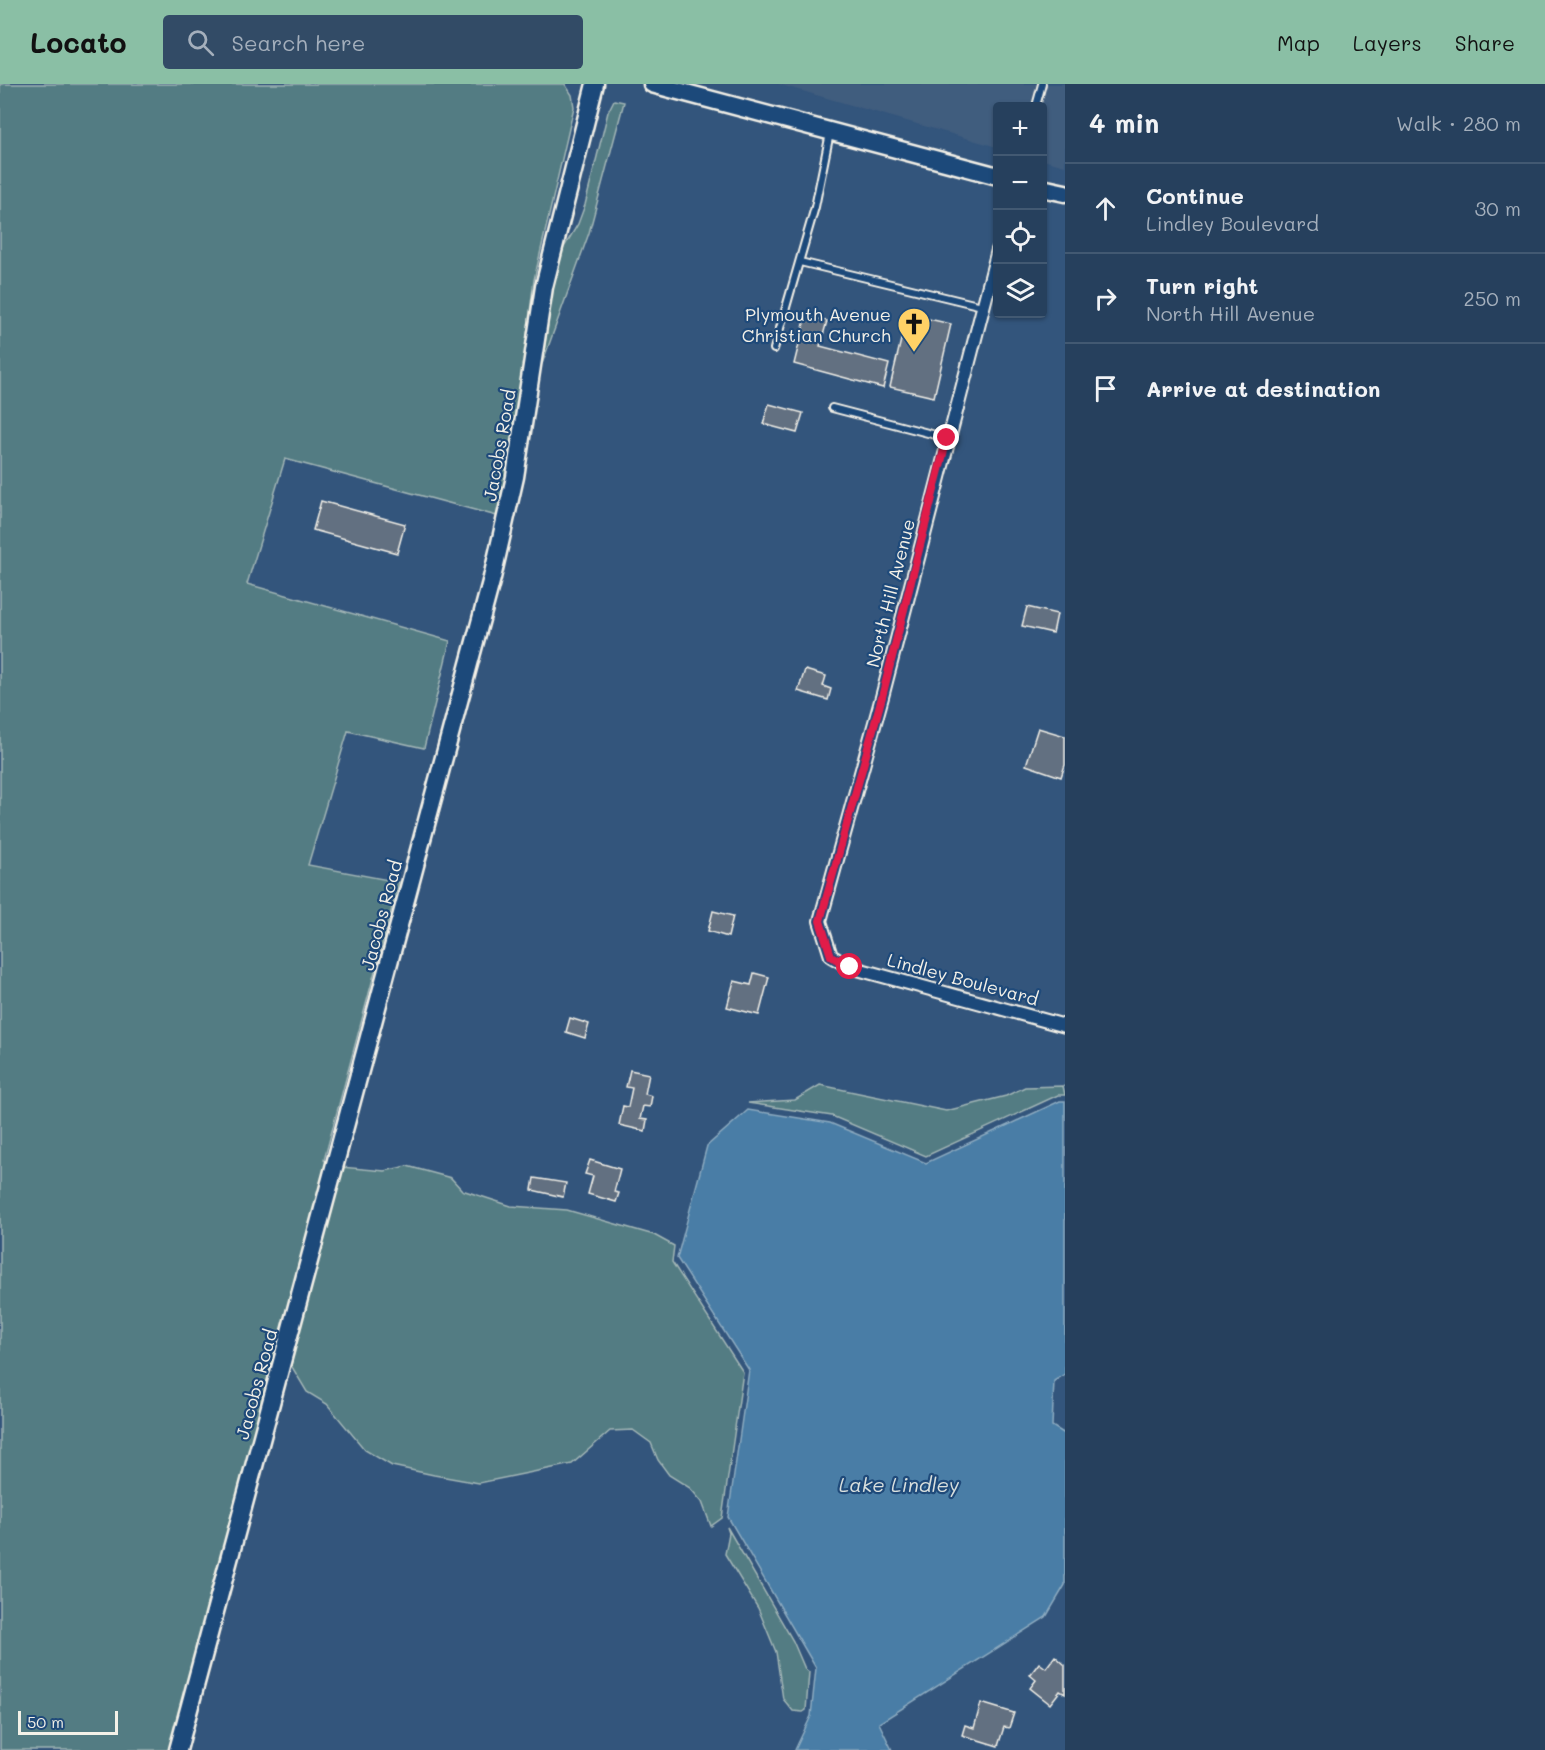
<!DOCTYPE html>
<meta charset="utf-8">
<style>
:root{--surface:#26405d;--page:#324b66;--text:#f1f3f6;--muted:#a4afbc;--line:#425972;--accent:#8abfa5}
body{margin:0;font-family:Mali,sans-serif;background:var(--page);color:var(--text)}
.controls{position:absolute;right:18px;top:18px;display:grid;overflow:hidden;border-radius:6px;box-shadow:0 2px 4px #0004}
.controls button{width:54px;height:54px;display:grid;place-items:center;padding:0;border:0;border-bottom:2px solid var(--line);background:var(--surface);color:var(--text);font:30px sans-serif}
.scale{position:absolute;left:18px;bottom:15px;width:100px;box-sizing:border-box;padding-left:6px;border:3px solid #f4f1e8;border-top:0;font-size:16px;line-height:21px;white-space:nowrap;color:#f4f1e8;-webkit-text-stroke:4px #1f4a7a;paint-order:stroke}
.stop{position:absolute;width:18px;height:18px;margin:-14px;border:4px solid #e11d48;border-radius:50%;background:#fff}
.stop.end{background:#e11d48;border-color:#fff;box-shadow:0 2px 6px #0008}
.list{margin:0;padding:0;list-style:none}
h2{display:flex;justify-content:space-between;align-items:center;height:78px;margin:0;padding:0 24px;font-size:26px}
h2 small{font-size:20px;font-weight:400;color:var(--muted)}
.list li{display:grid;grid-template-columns:39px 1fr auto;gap:18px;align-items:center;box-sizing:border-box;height:90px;padding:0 24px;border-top:2px solid var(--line)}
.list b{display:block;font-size:22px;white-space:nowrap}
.list p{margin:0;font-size:20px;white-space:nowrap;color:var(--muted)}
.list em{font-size:20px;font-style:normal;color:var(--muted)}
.icon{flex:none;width:33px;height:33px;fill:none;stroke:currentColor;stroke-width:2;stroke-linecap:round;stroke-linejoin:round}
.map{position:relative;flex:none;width:1065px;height:1666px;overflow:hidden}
header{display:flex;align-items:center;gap:36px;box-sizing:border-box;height:84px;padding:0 30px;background:var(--accent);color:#111}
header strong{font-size:28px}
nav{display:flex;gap:33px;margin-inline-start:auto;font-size:21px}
.search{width:420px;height:54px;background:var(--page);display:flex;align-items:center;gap:15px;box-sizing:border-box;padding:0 21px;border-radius:6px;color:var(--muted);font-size:22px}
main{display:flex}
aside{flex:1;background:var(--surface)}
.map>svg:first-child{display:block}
.built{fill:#415d7e}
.green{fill:#527c83;stroke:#a3b6b6;stroke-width:1.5}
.water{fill:#487da6;stroke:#8dabc0;stroke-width:1.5}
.building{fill:#626f81;stroke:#f4f1e8;stroke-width:1.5}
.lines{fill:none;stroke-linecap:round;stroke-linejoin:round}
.lane-casing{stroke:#f4f1e8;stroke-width:10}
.street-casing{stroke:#f4f1e8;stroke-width:16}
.secondary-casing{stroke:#f4f1e8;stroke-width:21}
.lane{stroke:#1f4a7a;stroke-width:6}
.street{stroke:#1f4a7a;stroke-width:12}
.secondary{stroke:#1f4a7a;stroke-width:16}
.route{stroke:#e11d48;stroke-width:8}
.labels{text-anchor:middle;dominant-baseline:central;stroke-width:4.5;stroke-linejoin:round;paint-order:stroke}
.poi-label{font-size:18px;fill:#f4f1e8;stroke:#1f4a7a;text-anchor:end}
.street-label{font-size:18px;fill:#f4f1e8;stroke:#1f4a7a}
.water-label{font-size:20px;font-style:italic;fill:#dae0de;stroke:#1f4a7a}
</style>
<header>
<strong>Locato</strong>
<div class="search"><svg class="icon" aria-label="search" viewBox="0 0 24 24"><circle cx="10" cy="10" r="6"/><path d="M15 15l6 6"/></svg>Search here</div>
<nav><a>Map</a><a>Layers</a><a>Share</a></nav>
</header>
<main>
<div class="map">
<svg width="1065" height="1666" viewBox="0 0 1065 1666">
<rect width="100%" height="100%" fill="#33557c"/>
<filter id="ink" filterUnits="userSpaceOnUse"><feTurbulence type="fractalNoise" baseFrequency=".0167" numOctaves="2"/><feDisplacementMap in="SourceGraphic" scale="12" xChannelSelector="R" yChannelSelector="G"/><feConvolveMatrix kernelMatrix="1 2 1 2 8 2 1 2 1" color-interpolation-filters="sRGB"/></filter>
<g filter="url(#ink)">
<!-- built -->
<polygon class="built" points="778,0 1065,0 1065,82 1043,76 1042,22 998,22 997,63"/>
<!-- green -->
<g class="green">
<polygon points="0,0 565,0 572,11 574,23 534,196 510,386 497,432 285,375 247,500 450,557 424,664 348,647 308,781 399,798 324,1076 328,1078 171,1666 0,1666"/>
<polygon points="614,16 624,18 589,149 542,280 553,205 563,165 578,140 585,121 608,28"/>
<polygon points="820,1001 946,1027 1006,1012 1025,1003 1063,1002 1065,1011 1058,1011 926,1072 832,1032 748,1019 795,1016"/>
<polygon points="407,1082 451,1094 462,1106 511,1122 567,1126 654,1151 674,1162 672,1178 743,1288 722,1434 711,1442 702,1418 690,1404 669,1391 658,1376 651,1359 633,1346 610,1347 572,1380 479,1399 434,1391 392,1382 365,1366 327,1320 307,1308 289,1278 341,1083 385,1087"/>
<polygon points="727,1443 793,1557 805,1585 809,1588 806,1626 803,1628 793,1627 783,1615 776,1568 758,1524 725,1470 729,1449"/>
</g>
<!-- water -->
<polygon class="water" points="1060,1017 1065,1017 1065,1290 1054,1297 1052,1342 1065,1350 1065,1501 1046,1533 879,1639 892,1666 795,1666 811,1632 816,1584 728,1433 749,1286 677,1174 707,1062 748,1026 830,1039 926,1079"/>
<!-- building -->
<g class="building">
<polygon points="907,230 951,240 934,313 890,303"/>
<polygon points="806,232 827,237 820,262 889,280 883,304 794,280"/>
<polygon points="769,320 803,329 797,349 763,340"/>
<polygon points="321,417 405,440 397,469 313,446"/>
<polygon points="1027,523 1057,530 1053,549 1022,542"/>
<polygon points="805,586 826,592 823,602 831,605 828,616 798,607"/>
<polygon points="1038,644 1065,652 1065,681 1061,693 1026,681"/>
<polygon points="713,827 733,832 728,853 708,847"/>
<polygon points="754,889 769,893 759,931 727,923 734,897 751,901"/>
<polygon points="570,934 589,940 585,954 566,948"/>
<polygon points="630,986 649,990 645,1010 652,1012 650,1023 643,1022 640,1035 647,1036 645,1047 619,1041 623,1022 628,1023 632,1004 626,1003"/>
<polygon points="590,1076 620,1085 614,1108 619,1109 616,1118 588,1110 593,1092 585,1090"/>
<polygon points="534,1094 566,1099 563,1113 532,1106"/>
<polygon points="1055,1572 1065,1581 1065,1610 1060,1607 1050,1620 1030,1604 1036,1596 1030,1591 1039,1579 1046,1584"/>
<polygon points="981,1619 1014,1629 1009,1644 1004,1643 998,1662 962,1651 965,1641 974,1644"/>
</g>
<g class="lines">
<!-- lane casing -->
<g class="lane-casing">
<g id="lane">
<polyline points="1036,22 1042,0"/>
<polyline points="800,178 982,222"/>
<polyline points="774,265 815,123 830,49"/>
<polyline points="832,324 947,354"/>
</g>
</g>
<!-- street casing -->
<g class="street-casing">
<polyline id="street" points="998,166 882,613 820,837 831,872 850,883 1065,942"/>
</g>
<!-- secondary casing -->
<g class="secondary-casing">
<g id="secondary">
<polyline points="652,0 998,92"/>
<polyline points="1042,104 1065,109"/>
<polyline points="178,1666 492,494 515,393 544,203 595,0"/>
</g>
</g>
<!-- lane -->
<use href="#lane" class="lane"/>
<!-- street -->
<use href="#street" class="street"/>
<!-- secondary -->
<use href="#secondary" class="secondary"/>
</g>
</g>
<g class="lines" filter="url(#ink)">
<!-- route -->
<polyline class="route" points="850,883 831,872 820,837 882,613 947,354"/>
</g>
<!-- icons -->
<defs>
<g id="church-pin" transform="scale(1.725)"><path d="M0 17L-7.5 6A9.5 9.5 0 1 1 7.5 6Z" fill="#ffd166" stroke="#1f4a7a"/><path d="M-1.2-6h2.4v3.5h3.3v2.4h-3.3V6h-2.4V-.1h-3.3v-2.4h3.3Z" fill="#111"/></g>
</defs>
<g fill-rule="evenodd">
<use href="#church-pin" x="914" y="240"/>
</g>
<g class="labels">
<!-- poi labels -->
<g class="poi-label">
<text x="891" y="230">Plymouth Avenue<tspan x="891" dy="21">Christian Church</tspan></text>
</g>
<!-- street labels -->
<g class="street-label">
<text transform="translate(499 361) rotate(-80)">Jacobs Road</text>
<text transform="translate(890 509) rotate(-76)">North Hill Avenue</text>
<text transform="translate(381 831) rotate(-75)">Jacobs Road</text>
<text transform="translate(963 895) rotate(15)">Lindley Boulevard</text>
<text transform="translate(256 1300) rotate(-75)">Jacobs Road</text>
</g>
<!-- water labels -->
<g class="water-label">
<text x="899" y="1400">Lake Lindley</text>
</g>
</g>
</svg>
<div class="controls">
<button>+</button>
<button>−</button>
<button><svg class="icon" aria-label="locate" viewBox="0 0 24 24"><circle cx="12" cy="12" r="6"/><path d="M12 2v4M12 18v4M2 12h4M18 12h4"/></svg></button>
<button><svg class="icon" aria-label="layers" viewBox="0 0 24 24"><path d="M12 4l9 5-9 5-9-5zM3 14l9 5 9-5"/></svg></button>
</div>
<div class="scale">50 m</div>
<div class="stop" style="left:850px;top:883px"></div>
<div class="stop end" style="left:947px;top:354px"></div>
</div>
<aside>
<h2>4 min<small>Walk · 280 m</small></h2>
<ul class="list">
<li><svg class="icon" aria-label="ahead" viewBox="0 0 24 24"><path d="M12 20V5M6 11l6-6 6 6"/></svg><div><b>Continue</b><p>Lindley Boulevard</p></div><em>30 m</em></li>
<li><svg class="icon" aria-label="right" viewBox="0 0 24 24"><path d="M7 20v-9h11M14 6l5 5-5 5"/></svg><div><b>Turn right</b><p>North Hill Avenue</p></div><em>250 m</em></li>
<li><svg class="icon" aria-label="arrive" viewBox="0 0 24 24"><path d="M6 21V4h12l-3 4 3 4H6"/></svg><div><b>Arrive at destination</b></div></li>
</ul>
</aside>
</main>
